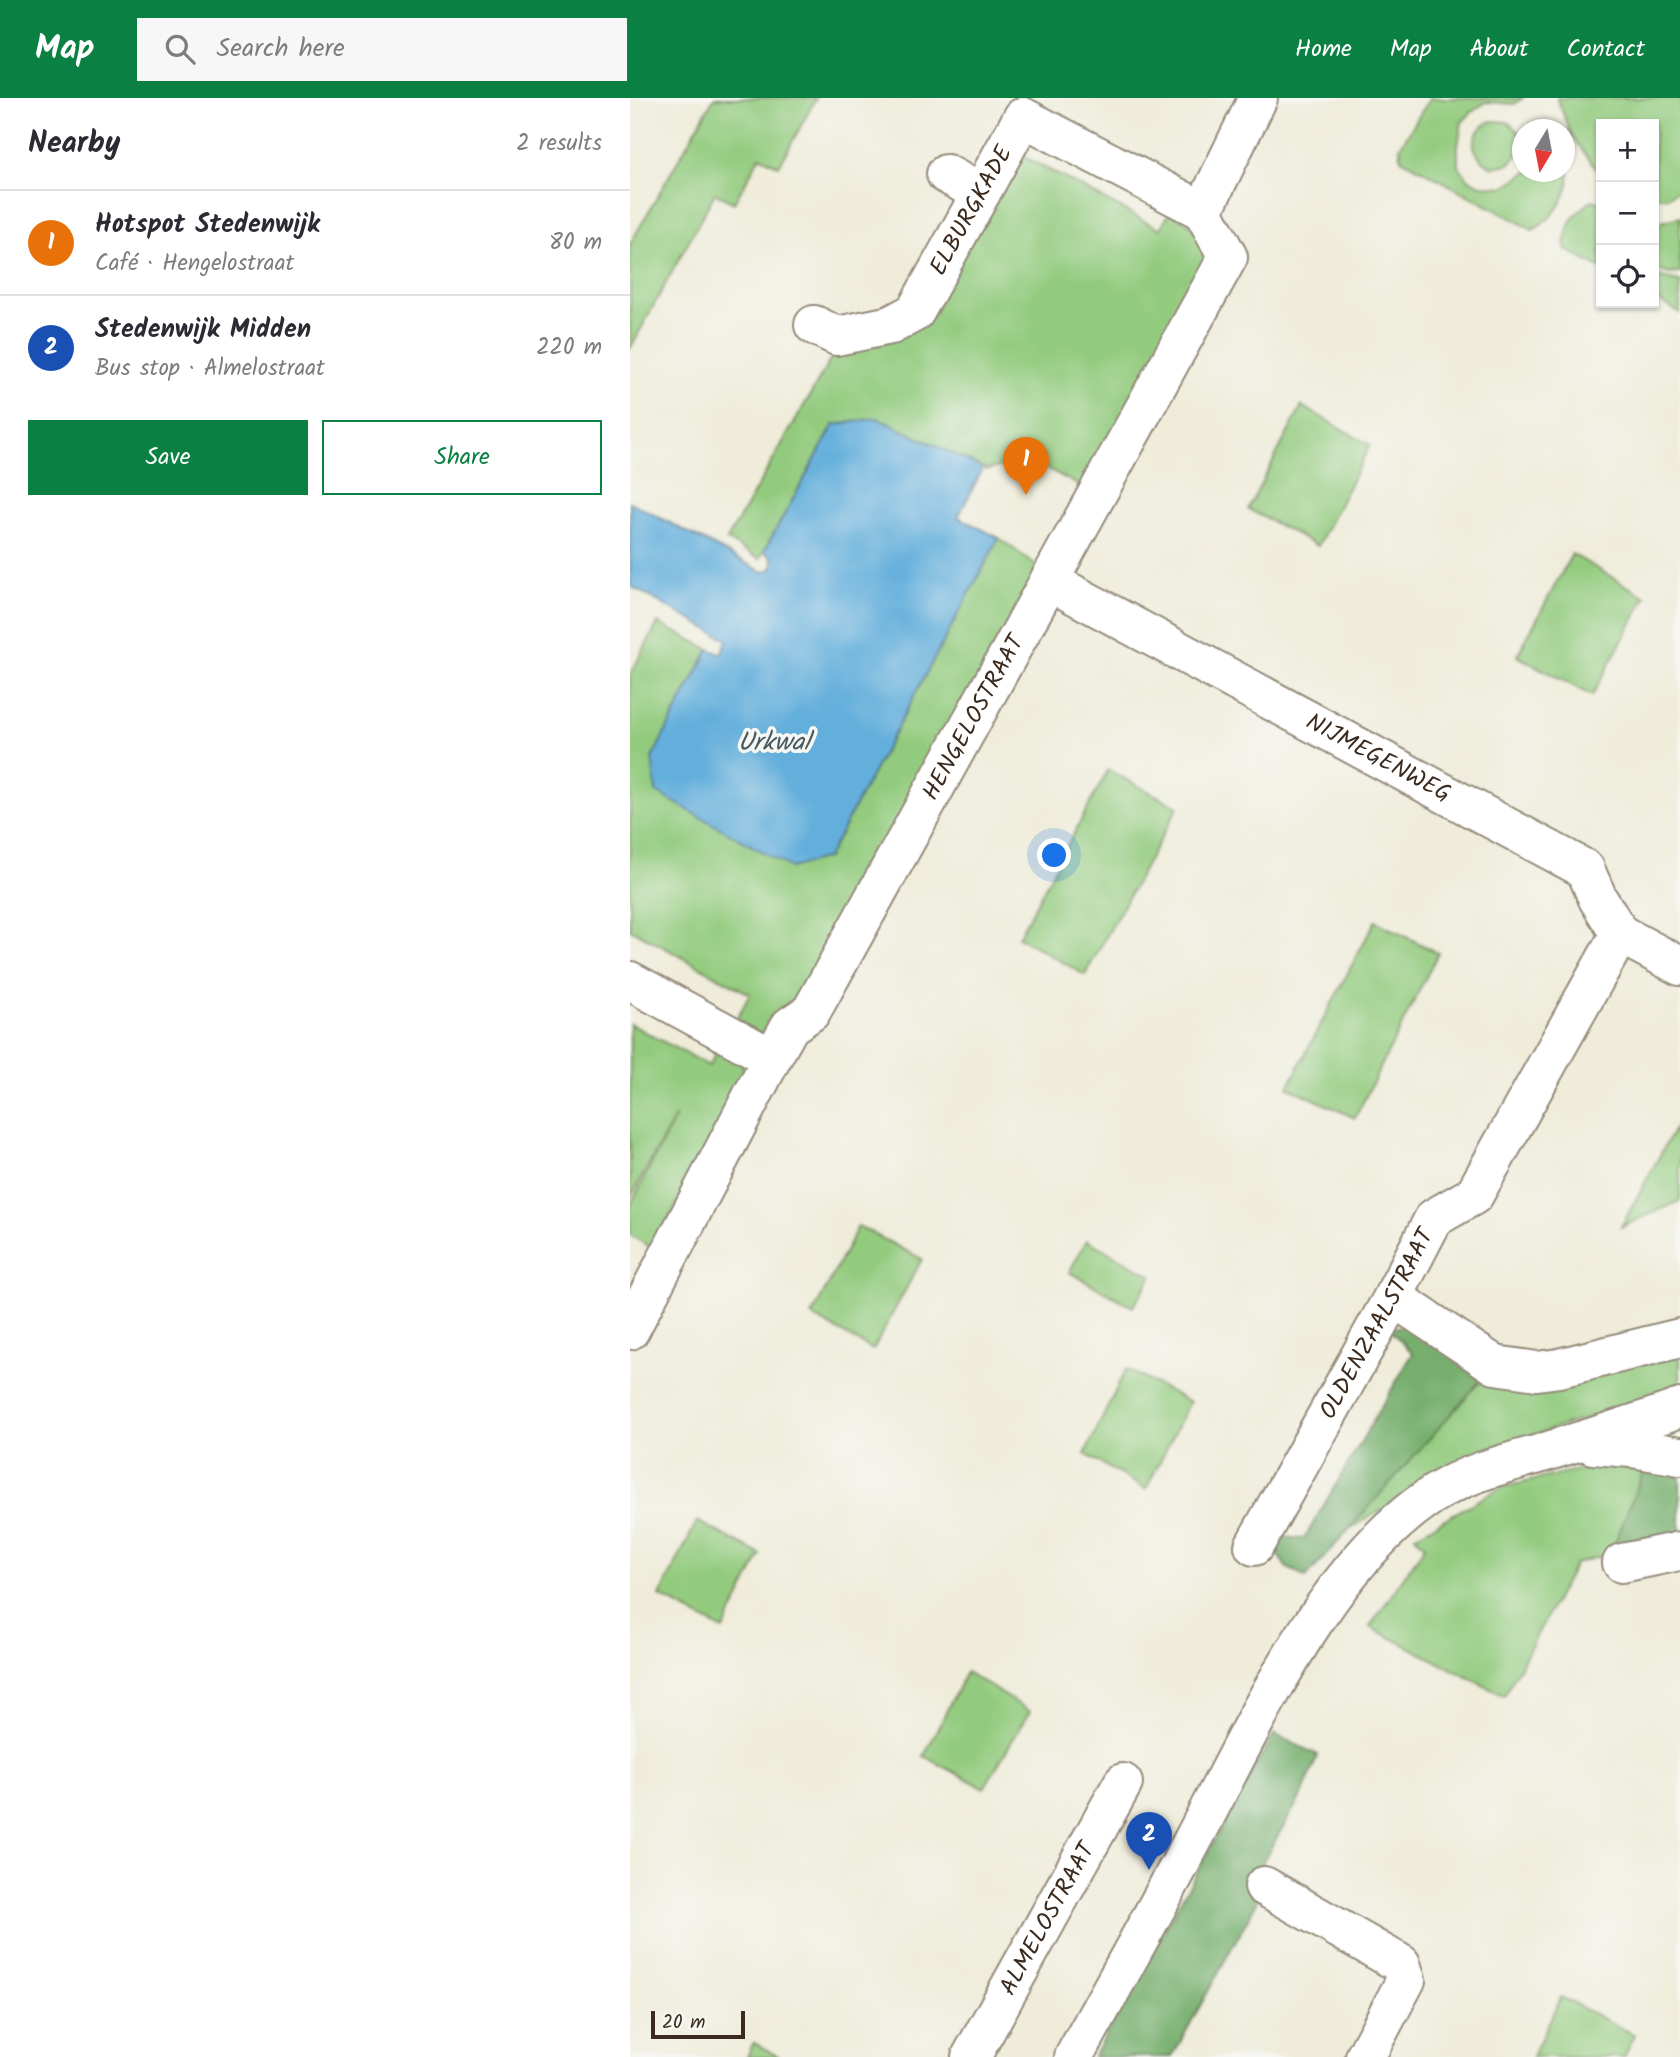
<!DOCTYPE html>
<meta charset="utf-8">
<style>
:root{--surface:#fff;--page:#f7f7f7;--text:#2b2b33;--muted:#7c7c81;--line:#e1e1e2;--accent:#0b8043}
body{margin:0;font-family:Kalam,sans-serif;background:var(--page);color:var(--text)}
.controls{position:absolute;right:21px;top:21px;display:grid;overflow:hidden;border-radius:0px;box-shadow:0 2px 5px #0004}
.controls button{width:63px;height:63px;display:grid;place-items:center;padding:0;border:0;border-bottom:2px solid var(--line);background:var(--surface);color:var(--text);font:35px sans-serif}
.compass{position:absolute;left:882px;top:21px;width:63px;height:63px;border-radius:50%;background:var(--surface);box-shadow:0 2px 5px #0004;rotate:190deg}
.scale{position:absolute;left:21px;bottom:18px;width:94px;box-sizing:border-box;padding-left:7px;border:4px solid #3b2a1e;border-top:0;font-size:19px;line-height:24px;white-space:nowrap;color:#3b2a1e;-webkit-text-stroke:5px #f6f6f2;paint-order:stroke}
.you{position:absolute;left:425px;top:758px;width:24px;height:24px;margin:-18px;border:5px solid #fff;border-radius:50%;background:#1a73e8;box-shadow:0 0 0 10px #1a73e833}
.badge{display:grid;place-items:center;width:46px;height:46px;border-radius:50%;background:var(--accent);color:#fff;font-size:23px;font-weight:700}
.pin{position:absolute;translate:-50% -58px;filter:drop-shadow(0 2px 4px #0008)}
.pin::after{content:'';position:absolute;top:37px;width:24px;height:21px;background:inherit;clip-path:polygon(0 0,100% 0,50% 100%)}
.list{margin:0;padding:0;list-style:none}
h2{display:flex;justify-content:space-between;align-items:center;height:91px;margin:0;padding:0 28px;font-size:30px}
h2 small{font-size:23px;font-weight:400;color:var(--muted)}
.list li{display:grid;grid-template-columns:46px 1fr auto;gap:21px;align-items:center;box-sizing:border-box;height:105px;padding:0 28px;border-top:2px solid var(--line)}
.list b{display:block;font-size:26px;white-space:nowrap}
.list p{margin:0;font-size:23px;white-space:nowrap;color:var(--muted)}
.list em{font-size:23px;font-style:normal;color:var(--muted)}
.actions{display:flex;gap:14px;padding:21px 28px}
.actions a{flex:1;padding:16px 0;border:2px solid var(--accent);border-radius:0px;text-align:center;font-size:24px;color:var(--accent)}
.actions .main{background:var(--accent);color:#fff}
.icon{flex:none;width:38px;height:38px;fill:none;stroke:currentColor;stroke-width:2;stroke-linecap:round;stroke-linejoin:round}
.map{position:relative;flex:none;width:1050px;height:1959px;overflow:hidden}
header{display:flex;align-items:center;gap:42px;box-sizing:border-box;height:98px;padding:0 35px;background:var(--accent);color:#fff}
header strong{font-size:33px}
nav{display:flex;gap:38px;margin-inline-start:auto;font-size:24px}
.search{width:490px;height:63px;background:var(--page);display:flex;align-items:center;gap:18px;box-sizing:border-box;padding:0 24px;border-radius:0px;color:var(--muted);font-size:26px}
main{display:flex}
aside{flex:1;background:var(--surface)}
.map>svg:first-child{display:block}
.green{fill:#93cb7e;stroke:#677a4e;stroke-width:2}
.forest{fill:#76af6d;stroke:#586c46;stroke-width:2}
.water{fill:#63afdc;stroke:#4f6c7d;stroke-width:2}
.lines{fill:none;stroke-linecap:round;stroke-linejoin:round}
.minor-casing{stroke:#958b7c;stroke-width:42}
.minor{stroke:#fff;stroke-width:38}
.labels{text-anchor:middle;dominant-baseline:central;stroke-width:7;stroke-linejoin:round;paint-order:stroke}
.street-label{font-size:24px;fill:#3b2a1e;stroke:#f6f6f2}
.water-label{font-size:26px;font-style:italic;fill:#495960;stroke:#f6f6f2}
</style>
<header>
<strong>Map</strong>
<div class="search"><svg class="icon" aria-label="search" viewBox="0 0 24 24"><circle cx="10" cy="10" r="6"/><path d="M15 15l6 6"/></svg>Search here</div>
<nav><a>Home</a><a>Map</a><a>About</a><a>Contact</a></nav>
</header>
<main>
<aside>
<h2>Nearby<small>2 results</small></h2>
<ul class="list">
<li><span class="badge" style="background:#e8710a">1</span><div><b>Hotspot Stedenwijk</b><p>Café · Hengelostraat</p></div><em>80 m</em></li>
<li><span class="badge" style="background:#1a4fb4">2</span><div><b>Stedenwijk Midden</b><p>Bus stop · Almelostraat</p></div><em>220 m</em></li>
</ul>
<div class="actions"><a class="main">Save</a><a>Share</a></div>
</aside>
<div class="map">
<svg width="1050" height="1959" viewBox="0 0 1050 1959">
<rect width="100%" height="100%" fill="#f6f6f2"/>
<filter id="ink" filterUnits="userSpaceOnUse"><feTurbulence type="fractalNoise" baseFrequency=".0143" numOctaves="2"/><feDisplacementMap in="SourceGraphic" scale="14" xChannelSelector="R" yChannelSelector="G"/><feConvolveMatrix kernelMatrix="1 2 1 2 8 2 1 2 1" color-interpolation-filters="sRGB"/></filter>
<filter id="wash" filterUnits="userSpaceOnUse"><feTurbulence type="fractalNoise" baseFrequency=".00686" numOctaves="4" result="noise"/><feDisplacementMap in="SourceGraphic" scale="28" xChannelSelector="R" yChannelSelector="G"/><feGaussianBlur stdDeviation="1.57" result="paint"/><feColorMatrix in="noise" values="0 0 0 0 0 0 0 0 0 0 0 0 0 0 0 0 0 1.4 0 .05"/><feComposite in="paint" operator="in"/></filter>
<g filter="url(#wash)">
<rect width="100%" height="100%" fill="#efecd9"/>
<!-- green -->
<g class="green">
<polygon points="84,0 186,0 149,68 130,58 104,105 85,95 0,251 0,146"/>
<path d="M800 0H893L884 6 856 4 842 14 832 24 828 47V67L838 81 851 87 874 89 897 74H934L935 61C947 88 927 119 903 132L771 61 770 49Z"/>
<polygon points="927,0 1050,0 1050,91 1038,99 1024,99 1024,26 971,26 971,77 942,38"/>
<path d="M861 23 878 24 890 35V54L879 66 862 69C840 55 836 38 861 23Z"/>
<polygon points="385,54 530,131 540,114 567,131 576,164 455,391 400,361 357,372 247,320 204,327 130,461 97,442 206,252 273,237"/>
<path d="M963 102 971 105V171L935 151C936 125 942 117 963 102Z"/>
<polygon points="1050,119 1050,175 1039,176 1025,171 1024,129 1031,124"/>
<polygon points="1024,178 1050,184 1050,215 1024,200"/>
<polygon points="672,308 740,347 688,448 618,411"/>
<polygon points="369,440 412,472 169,907 141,940 105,924 120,896 0,831 0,577 28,525 79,551 22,660 197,760"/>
<polygon points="942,456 1016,499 962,598 887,558"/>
<polygon points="478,672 548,709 455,877 388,839"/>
<polygon points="745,823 808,855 725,1020 658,989"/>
<polygon points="0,926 79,968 91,946 107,954 117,980 22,1150 0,1137 0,1108 46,1018 0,1100"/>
<polygon points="1050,1020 1050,1103 991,1129"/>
<polygon points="228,1128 292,1161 243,1252 182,1218"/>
<polygon points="457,1142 522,1178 503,1209 439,1174"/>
<polygon points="1050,1257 1050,1287 996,1310 945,1324 857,1352 812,1375 717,1433 852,1281 879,1290"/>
<polygon points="496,1271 560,1304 516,1391 455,1356"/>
<polygon points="969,1367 1014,1372 981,1455 945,1466 874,1598 740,1529 795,1448 785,1438 870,1390"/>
<polygon points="67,1423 131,1457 93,1532 30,1498"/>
<polygon points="336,1574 400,1613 354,1690 294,1658"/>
<polygon points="931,1899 1005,1937 994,1959 902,1959"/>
<polygon points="124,1944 124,1945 150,1959 117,1959"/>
</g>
<!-- forest -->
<g class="forest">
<polygon points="779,1226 852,1281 676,1480 656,1469 645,1453 654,1439 674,1441 783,1255 759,1231"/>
<polygon points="1014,1372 1050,1379 1050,1435 981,1455"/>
<polygon points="644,1636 688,1657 673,1695 633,1763 627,1804 542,1959 463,1959"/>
</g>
<!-- water -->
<polygon class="water" points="247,320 353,370 328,419 369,440 197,760 161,770 26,694 22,660 79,551 91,556 97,542 0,488 0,404 133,474 142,471 143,460 134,453 204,327"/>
</g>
<g filter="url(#ink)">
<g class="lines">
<!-- minor casing -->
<g class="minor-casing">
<g id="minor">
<polyline points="316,76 351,95"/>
<path id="s1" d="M184 227 207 238 261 227 285 214 393 19 573 113"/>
<path id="s2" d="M419 483 955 771 968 801 990 836 1050 868"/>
<polyline points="0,883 142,960"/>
<polyline points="763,1199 865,1267 907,1273 929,1270 1050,1240"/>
<path id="s3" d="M0 1232 142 960 160 928 181 914 598 159 573 113 628 0"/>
<polyline points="963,1347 1002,1350 1050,1358"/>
<path id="s4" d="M624 1448 763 1199 804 1120 844 1097 990 836"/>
<polyline points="992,1465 1050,1453"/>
<polyline points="634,1788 771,1866 776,1882 735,1959"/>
<path id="s5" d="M341 1959 493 1685"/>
<path d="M444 1959C484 1886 525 1814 564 1740 623 1629 701 1453 814 1390 842 1374 877 1365 909 1356 956 1341 1003 1327 1050 1310"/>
</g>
</g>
<!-- minor -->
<use href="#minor" class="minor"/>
</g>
</g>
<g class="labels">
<!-- street labels -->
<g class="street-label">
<text stroke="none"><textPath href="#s1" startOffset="224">ELBURGKADE</textPath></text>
<text stroke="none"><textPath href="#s3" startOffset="705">HENGELOSTRAAT</textPath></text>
<text stroke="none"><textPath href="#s2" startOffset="374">NIJMEGENWEG</textPath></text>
<text stroke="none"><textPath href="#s4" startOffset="254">OLDENZAALSTRAAT</textPath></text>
<text stroke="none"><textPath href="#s5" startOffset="158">ALMELOSTRAAT</textPath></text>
</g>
<!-- water labels -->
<g class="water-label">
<text x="144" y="645">Urkwal</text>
</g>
</g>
</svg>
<div class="controls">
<button>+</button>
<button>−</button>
<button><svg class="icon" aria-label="locate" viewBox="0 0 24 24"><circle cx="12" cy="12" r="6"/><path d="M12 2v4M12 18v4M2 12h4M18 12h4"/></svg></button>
</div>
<svg class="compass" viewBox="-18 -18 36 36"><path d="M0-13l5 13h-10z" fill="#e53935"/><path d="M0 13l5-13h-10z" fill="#7c7c81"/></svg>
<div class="scale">20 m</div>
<div class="you"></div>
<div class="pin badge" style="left:396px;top:397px;background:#e8710a">1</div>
<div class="pin badge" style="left:519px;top:1772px;background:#1a4fb4">2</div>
</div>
</main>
